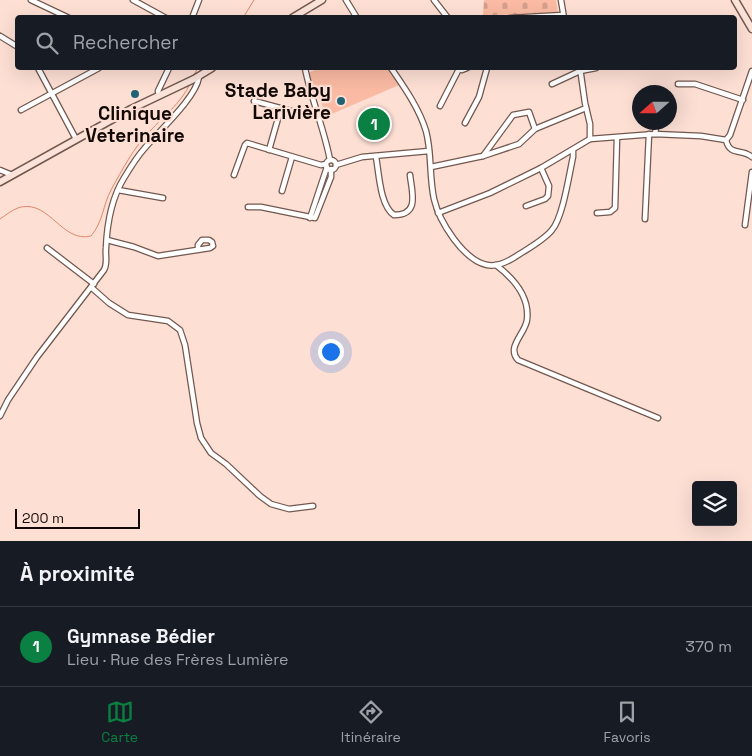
<!DOCTYPE html>
<html lang="fr">
<meta charset="utf-8">
<style>
:root{--surface:#171b24;--page:#242831;--text:#f1f3f6;--muted:#9ea1a6;--line:#363941;--accent:#0b8043}
body{margin:0;font-family:"Space Grotesk",sans-serif;background:var(--page);color:var(--text)}
.controls{position:absolute;right:15px;bottom:15px;display:grid;overflow:hidden;border-radius:5px;box-shadow:0 5px 20px #0002}
.controls button{width:45px;height:45px;display:grid;place-items:center;padding:0;border:0;border-bottom:1px solid var(--line);background:var(--surface);color:var(--text);font:25px sans-serif}
.compass{position:absolute;left:632px;top:85px;width:45px;height:45px;border-radius:50%;background:var(--surface);box-shadow:0 5px 20px #0002;rotate:249deg}
.scale{position:absolute;left:15px;bottom:12px;width:125px;box-sizing:border-box;padding-left:5px;border:2px solid #120906;border-top:0;font-size:14px;line-height:18px;white-space:nowrap;color:#120906;-webkit-text-stroke:4px #fddfd4;paint-order:stroke}
.you{position:absolute;left:330px;top:351px;width:18px;height:18px;margin:-12px;border:4px solid #fff;border-radius:50%;background:#1a73e8;box-shadow:0 0 0 8px #1a73e833}
.badge{display:grid;place-items:center;width:32px;height:32px;border-radius:50%;background:var(--accent);color:#fff;font-size:16px;font-weight:700}
.pin{position:absolute;translate:-50% -50%;border:2px solid #fff;box-shadow:0 1px 5px #0006}
.list{margin:0;padding:0;list-style:none}
h2{display:flex;justify-content:space-between;align-items:center;height:65px;margin:0;padding:0 20px;font-size:21px}
h2 small{font-size:16px;font-weight:400;color:var(--muted)}
.list li{display:grid;grid-template-columns:32px 1fr auto;gap:15px;align-items:center;box-sizing:border-box;height:80px;padding:0 20px;border-top:1px solid var(--line)}
.list b{display:block;font-size:19px;white-space:nowrap}
.list p{margin:0;font-size:16px;white-space:nowrap;color:var(--muted)}
.list em{font-size:16px;font-style:normal;color:var(--muted)}
.icon{flex:none;width:28px;height:28px;fill:none;stroke:currentColor;stroke-width:2;stroke-linecap:round;stroke-linejoin:round}
.map{position:relative;flex:none;width:752px;height:541px;overflow:hidden}
.search{position:absolute;background:var(--surface);box-shadow:0 5px 20px #0002;left:15px;right:15px;top:15px;height:55px;display:flex;align-items:center;gap:12px;box-sizing:border-box;padding:0 18px;border-radius:5px;color:var(--muted);font-size:19px}
.sheet{height:145px;background:var(--surface)}
nav{display:flex;justify-content:space-around;align-items:center;box-sizing:border-box;height:70px;border-top:1px solid var(--line);background:var(--surface);font-size:14px;color:var(--muted)}
nav a{display:grid;justify-items:center;gap:2px}
nav .on{color:var(--accent)}
.map>svg:first-child{display:block}
.cemetery{fill:url(#cemetery-stones)}
.park{fill:#fabaa3}
.lines{fill:none;stroke-linecap:round;stroke-linejoin:round}
.stream{stroke:#df886a;stroke-width:1}
.street-casing{stroke:#72584f;stroke-width:7}
.secondary-casing{stroke:#72584f;stroke-width:9}
.street{stroke:#fff;stroke-width:4.5}
.secondary{stroke:#fbe3da;stroke-width:6}
.poi-dot{fill:#206376;stroke:#fddfd4;stroke-width:2}
.labels{text-anchor:middle;dominant-baseline:central;stroke-width:4.5;stroke-linejoin:round;paint-order:stroke}
.poi-label{font-size:19px;font-weight:bold;fill:#120906;stroke:#fddfd4;text-anchor:end}
</style>
<div class="map">
<svg width="752" height="541" viewBox="0 0 752 541">
<defs>
<pattern id="cemetery-stones" width="16" height="16" patternUnits="userSpaceOnUse" patternTransform="scale(1.25)"><rect width="16" height="16" fill="#fabaa3"/><path d="M2 7V4a2 2 0 0 1 4 0v3zM10 15v-3a2 2 0 0 1 4 0v3z" fill="#d59f8b"/></pattern>
</defs>
<rect width="100%" height="100%" fill="#fddfd4"/>
<!-- cemetery -->
<polygon class="cemetery" points="484,0 556,0 558,14 483,15"/>
<!-- park -->
<polygon class="park" points="320,68 387,68 399,85 327,116 308,73"/>
<g class="lines">
<!-- stream -->
<g class="stream">
<polyline points="243,18 254,0"/>
<polyline points="192,78 198,68"/>
<path d="M0 219C6 215 13 209 21 207 50 201 62 243 91 236 103 222 103 205 111 190 122 170 134 147 150 131 164 116 181 103 190 84"/>
</g>
<!-- street casing -->
<g class="street-casing">
<g id="street">
<polyline points="31,0 69,18"/>
<polyline points="133,0 166,18"/>
<polyline points="346,0 357,18"/>
<polyline points="434,0 448,18"/>
<polyline points="561,0 564,18"/>
<polyline points="192,18 199,0"/>
<polyline points="510,18 563,15"/>
<polyline points="0,36 18,47"/>
<polyline points="38,68 76,139"/>
<path d="M305 68C311 99 324 128 330 160"/>
<path d="M391 68C404 87 419 108 426 131 432 153 429 176 434 199 439 221 463 260 487 265 497 267 507 262 515 257 527 249 543 241 552 230 563 217 569 175 573 157V150"/>
<polyline points="580,68 585,103 590,124 590,139"/>
<polyline points="459,69 462,70 467,68"/>
<polyline points="552,84 580,71 596,68"/>
<polyline points="678,84 695,84 743,100"/>
<polyline points="159,95 158,91 169,68"/>
<polyline points="254,101 302,114"/>
<polyline points="440,106 459,69"/>
<polyline points="21,110 99,68"/>
<polyline points="465,123 479,97 487,68"/>
<polyline points="655,134 657,122"/>
<polyline points="726,140 730,135 752,71"/>
<path d="M726 140C730 157 742 148 752 157"/>
<polyline points="269,150 281,108"/>
<polyline points="483,156 513,115 529,112 535,129"/>
<path d="M376 157C379 173 380 206 394 215 420 215 412 193 410 175"/>
<circle cx="331" cy="165" r="5"/>
<polyline points="336,165 362,157 429,151"/>
<polyline points="431,167 483,156 519,144 535,129 586,108"/>
<polyline points="0,170 12,175"/>
<polyline points="234,175 245,145 247,143 321,165 326,164"/>
<polyline points="118,190 163,198"/>
<polyline points="282,191 292,157"/>
<polyline points="526,206 545,199 548,196 549,186 541,168"/>
<polyline points="248,207 261,207 315,218 331,177 331,169"/>
<polyline points="438,213 490,193 541,168 590,139 655,134 701,136 726,140"/>
<polyline points="597,213 610,212 615,208 617,138"/>
<polyline points="310,218 327,167"/>
<polyline points="645,219 649,134"/>
<polyline points="745,225 752,172"/>
<polyline points="107,240 134,247 158,256 210,248 213,246 212,242 209,240 202,240 198,245 198,249"/>
<polyline points="47,248 94,284"/>
<path d="M496 265C513 278 530 296 527 320 525 334 506 347 518 360L658 418"/>
<polyline points="92,288 109,303 128,315 168,321 180,330 185,345 197,423 201,438 211,453 226,464 260,496 271,504 289,509 313,506"/>
<path d="M0 416 8 400 37 357 104 270C108 263 105 256 106 248 107 224 111 199 124 178 130 168 136 158 144 149 158 132 196 98 199 77"/>
</g>
</g>
<!-- secondary casing -->
<g class="secondary-casing">
<g id="secondary">
<polyline points="735,0 752,29"/>
<polyline points="292,18 322,0"/>
<polyline points="0,182 131,109 194,79 212,68"/>
</g>
</g>
<!-- street -->
<use href="#street" class="street"/>
<!-- secondary -->
<use href="#secondary" class="secondary"/>
</g>
<!-- markers -->
<g class="poi-dot">
<circle cx="135" cy="94" r="5"/>
<circle cx="341" cy="101" r="5"/>
</g>
<g class="labels">
<!-- poi labels -->
<g class="poi-label">
<text x="331" y="90">Stade Baby<tspan x="331" dy="22">Larivière</tspan></text>
<text x="135" y="113" text-anchor="middle">Clinique<tspan x="135" dy="22">Veterinaire</tspan></text>
</g>
</g>
</svg>
<div class="controls">
<button><svg class="icon" aria-label="layers" viewBox="0 0 24 24"><path d="M12 4l9 5-9 5-9-5zM3 14l9 5 9-5"/></svg></button>
</div>
<svg class="compass" viewBox="-18 -18 36 36"><path d="M0-13l5 13h-10z" fill="#e53935"/><path d="M0 13l5-13h-10z" fill="#9ea1a6"/></svg>
<div class="scale">200 m</div>
<div class="you"></div>
<div class="pin badge" style="left:374px;top:124px">1</div>
<div class="search"><svg class="icon" aria-label="search" viewBox="0 0 24 24"><circle cx="10" cy="10" r="6"/><path d="M15 15l6 6"/></svg>Rechercher</div>
</div>
<section class="sheet">
<h2>À proximité<small></small></h2>
<ul class="list">
<li><span class="badge">1</span><div><b>Gymnase Bédier</b><p>Lieu · Rue des Frères Lumière</p></div><em>370 m</em></li>
</ul>
</section>
<nav>
<a class="on"><svg class="icon" aria-label="map" viewBox="0 0 24 24"><path d="M3 6l6-2 6 2 6-2v14l-6 2-6-2-6 2zM9 4v14M15 6v14"/></svg>Carte</a>
<a><svg class="icon" aria-label="directions" viewBox="0 0 24 24"><path d="M12 3l9 9-9 9-9-9zM9 14v-3h6M13 9l2 2-2 2"/></svg>Itinéraire</a>
<a><svg class="icon" aria-label="saved" viewBox="0 0 24 24"><path d="M7 4h10v16l-5-4-5 4z"/></svg>Favoris</a>
</nav>
